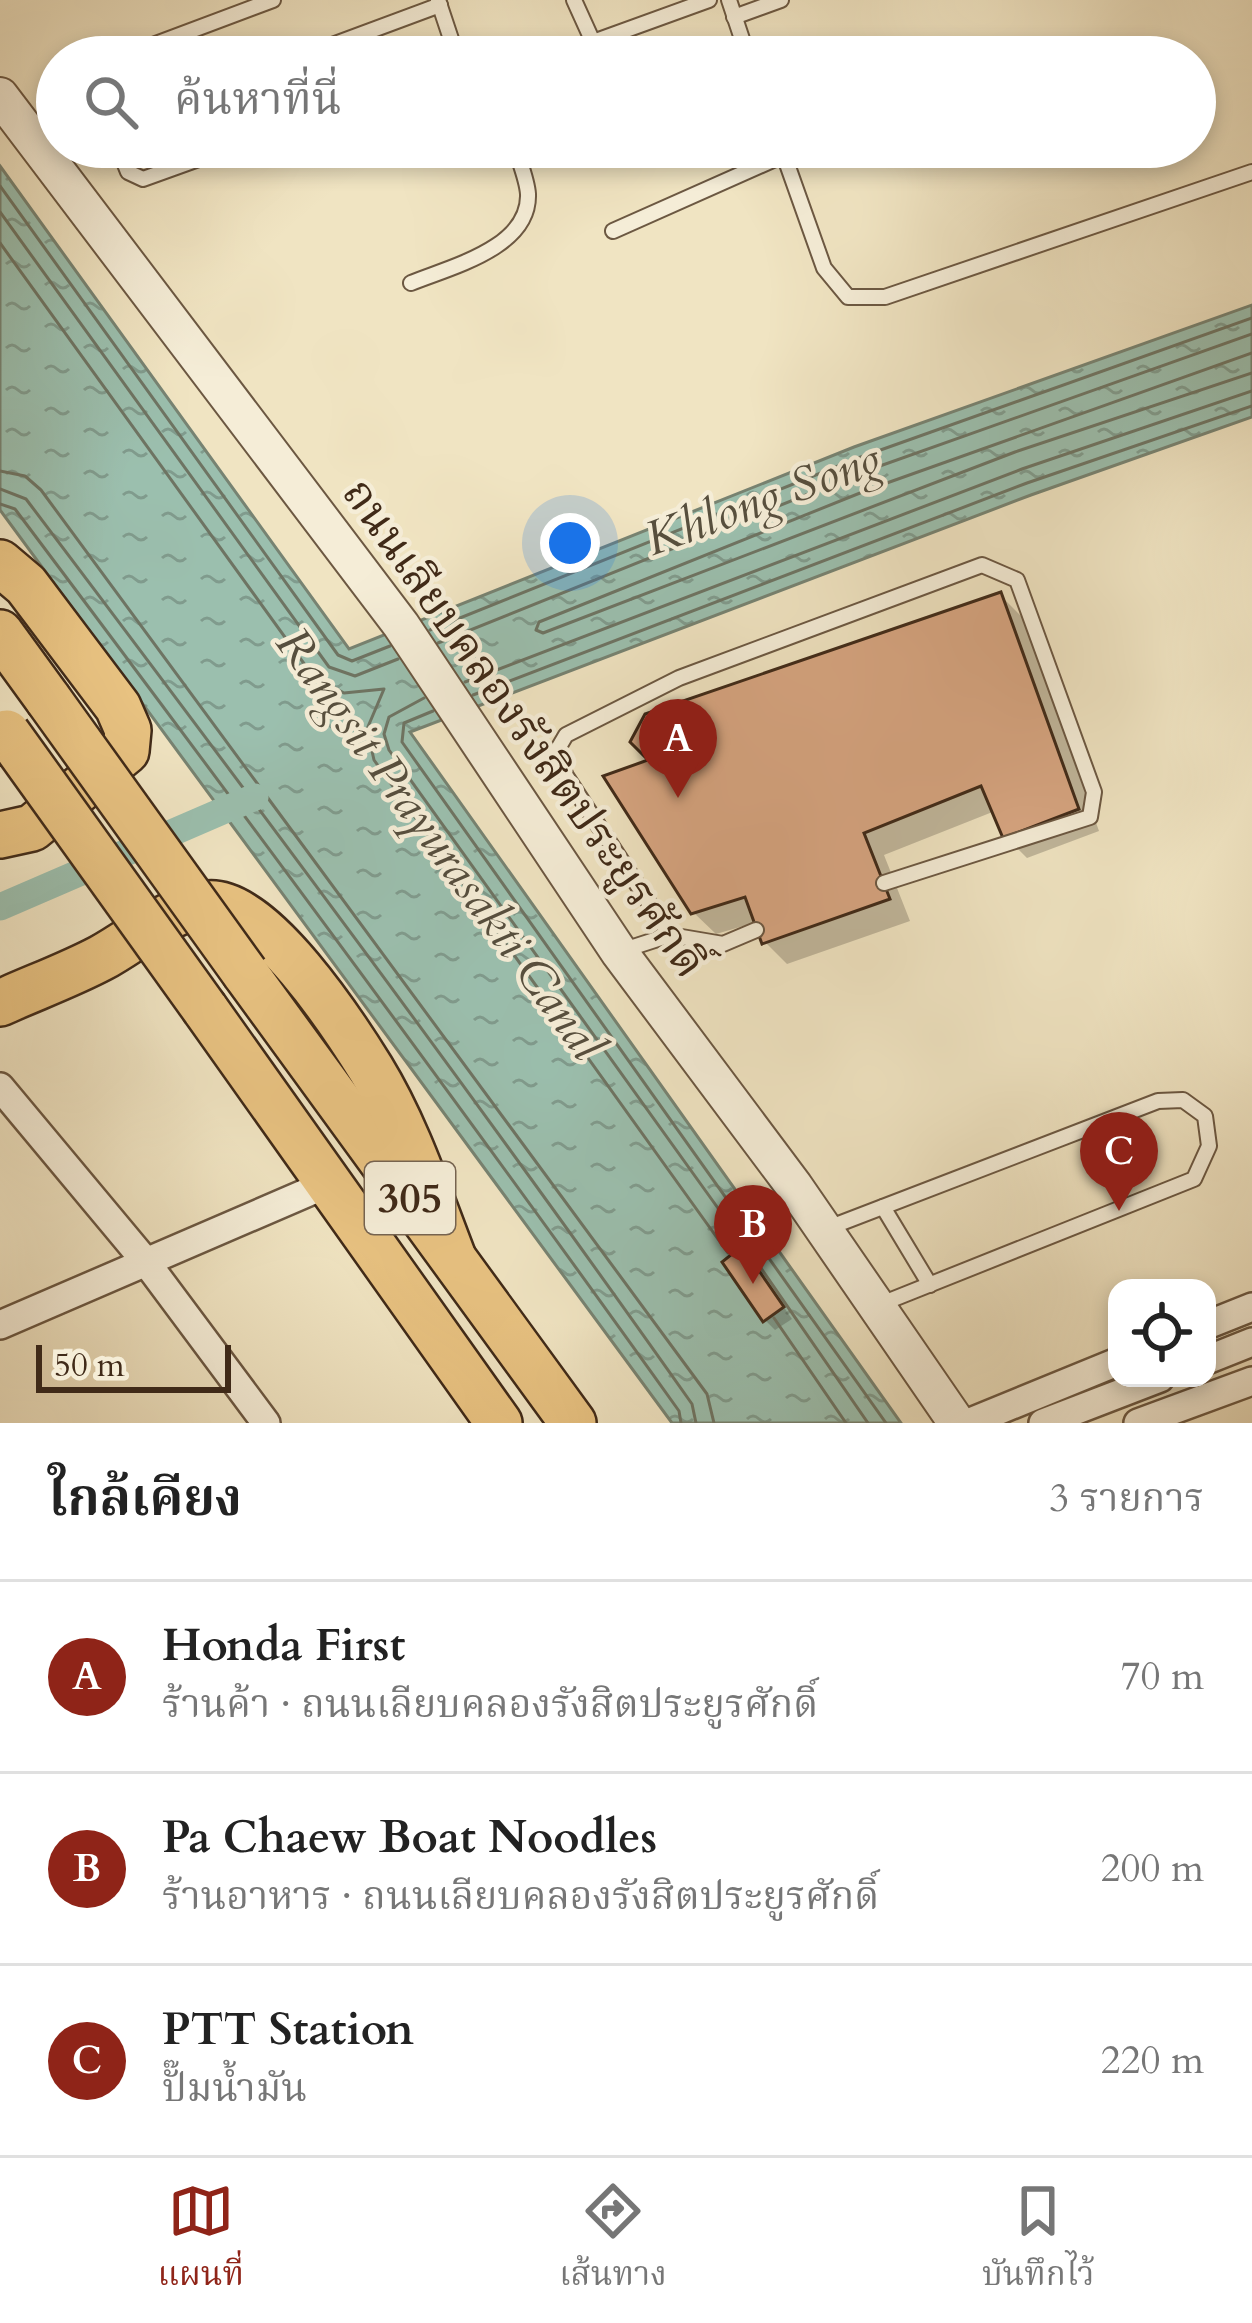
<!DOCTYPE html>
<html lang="th">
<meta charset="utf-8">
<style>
:root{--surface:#fff;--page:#f6f6f6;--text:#222;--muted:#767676;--line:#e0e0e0;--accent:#8f2418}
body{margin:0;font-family:Cardo,"Noto Serif Thai",serif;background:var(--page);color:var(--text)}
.controls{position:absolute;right:36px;bottom:36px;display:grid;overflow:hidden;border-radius:24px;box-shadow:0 6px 18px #0003}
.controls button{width:108px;height:108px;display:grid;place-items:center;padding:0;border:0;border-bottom:3px solid var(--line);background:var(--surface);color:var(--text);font:60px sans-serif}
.scale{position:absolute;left:36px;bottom:30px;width:195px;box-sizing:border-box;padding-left:12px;border:6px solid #402a18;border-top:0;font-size:33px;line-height:42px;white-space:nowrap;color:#402a18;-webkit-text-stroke:9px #f5edd7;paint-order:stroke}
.you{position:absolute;left:570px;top:543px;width:42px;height:42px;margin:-30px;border:9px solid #fff;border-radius:50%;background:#1a73e8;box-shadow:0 0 0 18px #1a73e833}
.badge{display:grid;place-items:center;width:78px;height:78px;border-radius:50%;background:var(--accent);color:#fff;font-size:39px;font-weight:700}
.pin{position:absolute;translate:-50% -99px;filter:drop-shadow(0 3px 6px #0008)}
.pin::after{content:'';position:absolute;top:63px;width:42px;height:36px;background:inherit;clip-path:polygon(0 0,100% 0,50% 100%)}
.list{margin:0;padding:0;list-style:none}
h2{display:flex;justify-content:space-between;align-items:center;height:156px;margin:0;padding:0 48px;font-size:51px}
h2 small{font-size:39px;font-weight:400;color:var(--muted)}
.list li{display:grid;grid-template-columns:78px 1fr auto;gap:36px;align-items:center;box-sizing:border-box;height:192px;padding:0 48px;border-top:3px solid var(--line)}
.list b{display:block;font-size:45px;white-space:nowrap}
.list p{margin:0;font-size:39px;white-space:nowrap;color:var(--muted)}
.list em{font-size:39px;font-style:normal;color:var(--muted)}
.icon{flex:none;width:66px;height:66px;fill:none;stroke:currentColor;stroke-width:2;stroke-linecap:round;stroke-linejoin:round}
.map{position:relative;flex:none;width:1252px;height:1423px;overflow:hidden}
.search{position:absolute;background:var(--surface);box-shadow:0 6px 18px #0003;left:36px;right:36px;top:36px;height:132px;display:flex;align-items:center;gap:30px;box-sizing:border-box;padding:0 42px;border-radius:66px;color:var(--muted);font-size:45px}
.sheet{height:732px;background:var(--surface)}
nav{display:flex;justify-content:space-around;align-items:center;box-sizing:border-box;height:168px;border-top:3px solid var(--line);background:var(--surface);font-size:33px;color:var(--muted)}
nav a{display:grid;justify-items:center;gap:6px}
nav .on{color:var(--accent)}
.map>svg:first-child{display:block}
.water{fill:url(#water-ripples);stroke:#778372;stroke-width:3}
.shadow{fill:#0003}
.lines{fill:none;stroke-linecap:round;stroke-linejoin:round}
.shore{stroke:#6e7463;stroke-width:3}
.canal{stroke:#9bbfae;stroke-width:27}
.building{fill:#d7a581;stroke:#402a18;stroke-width:3}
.service-casing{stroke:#6c5842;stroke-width:18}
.minor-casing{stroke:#6c5842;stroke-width:32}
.tertiary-casing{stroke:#6c5842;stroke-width:40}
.primary-casing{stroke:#402a18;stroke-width:50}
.service{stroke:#f5edd7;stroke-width:14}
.minor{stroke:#f5edd7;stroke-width:27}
.tertiary{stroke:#f5edd7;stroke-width:36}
.primary{stroke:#e8c281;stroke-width:45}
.primary-bridge-casing{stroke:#402a18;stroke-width:50;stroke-linecap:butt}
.primary-bridge{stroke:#e8c281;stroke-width:45}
.labels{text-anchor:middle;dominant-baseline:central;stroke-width:9;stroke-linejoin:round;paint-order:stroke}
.shield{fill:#f5edd7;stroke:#766451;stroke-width:3}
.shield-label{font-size:42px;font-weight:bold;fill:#402a18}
.street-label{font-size:45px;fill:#402a18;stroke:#f5edd7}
.water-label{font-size:48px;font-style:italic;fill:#574f3e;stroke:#f5edd7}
</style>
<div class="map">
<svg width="1252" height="1423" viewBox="0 0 1252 1423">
<defs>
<pattern id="water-ripples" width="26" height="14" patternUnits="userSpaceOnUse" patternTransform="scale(3)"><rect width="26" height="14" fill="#9bbfae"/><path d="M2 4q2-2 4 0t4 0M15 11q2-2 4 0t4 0" fill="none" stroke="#809b8d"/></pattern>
</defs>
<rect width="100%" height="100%" fill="#f0e4c2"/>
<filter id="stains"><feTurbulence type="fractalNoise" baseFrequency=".00167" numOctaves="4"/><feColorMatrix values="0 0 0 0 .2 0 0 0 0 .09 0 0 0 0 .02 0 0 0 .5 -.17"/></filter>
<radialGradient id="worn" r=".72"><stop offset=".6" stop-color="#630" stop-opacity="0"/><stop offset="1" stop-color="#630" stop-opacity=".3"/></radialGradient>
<!-- water -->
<polygon class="water" points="0,166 349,649 854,447 1252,305 1252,417 1031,495 410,732 901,1423 672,1423 0,510"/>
<!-- shadow -->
<g class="shadow">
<polygon points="1000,595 1022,617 1099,831 1027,858 1005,836 995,811 884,855 910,921 787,964 765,942 757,922 716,934 693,912 654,762"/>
<polygon points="752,1261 792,1319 775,1330 765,1320"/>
</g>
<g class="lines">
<!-- shore -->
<g class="shore">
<polyline points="0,186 338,655 352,661 390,646"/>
<polyline points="0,212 329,667 355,676 398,659"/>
<polyline points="0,243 313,676 344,693 384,689 367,729 374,760 728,1253"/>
<polyline points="1252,353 870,489 539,622 536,630 543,633 1015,452 1252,373"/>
<polyline points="0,471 25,476 41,490 707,1394 714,1423"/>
<path d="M0 489 26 499C252 798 476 1098 692 1404L696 1423"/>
<path d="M0 504 15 509C239 807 462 1107 679 1411L681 1423"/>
<polyline points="430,630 858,458 1252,318"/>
<polyline points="438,643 863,472 1252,334"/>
<polyline points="465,682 1022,469 1252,391"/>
<polyline points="473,695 1027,483 1252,406"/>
<polyline points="424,698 389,717 384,734 389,750 743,1243"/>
<polyline points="433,711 404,723 402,742 886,1423"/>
<polyline points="754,1258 868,1423"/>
<polyline points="774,1318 846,1423"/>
</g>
<!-- canal -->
<polyline class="canal" points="0,907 255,797"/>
</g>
<!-- building -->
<g class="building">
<polygon points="1001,592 1079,809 1003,838 981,786 864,833 890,899 762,944 745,897 691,914 603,776 648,760 630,742 645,714"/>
<polygon points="742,1246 784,1307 763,1322 722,1262"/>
</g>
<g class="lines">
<!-- service casing -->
<g class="service-casing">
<g id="service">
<polyline points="438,0 452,42 449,57"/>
<polyline points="574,0 593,42"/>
<polyline points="729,0 748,57"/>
<polyline points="734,17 781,0"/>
<polyline points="121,57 273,0"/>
<polyline points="300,57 440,5"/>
<polyline points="571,57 593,42 709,0"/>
<polyline points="118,147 128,172 143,179 232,147"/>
<polyline points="781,147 824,268 848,297 885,297 1252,172"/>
<polyline points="613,231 784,155"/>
<path d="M411 283C450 267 530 248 528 194 527 179 519 161 515 147"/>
<polyline points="670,935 566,776 556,752 566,735 679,678 982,565 1017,580 1094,792 1090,817 884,883"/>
<polyline points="624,950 670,935 723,944 756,930"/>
<polyline points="883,1207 930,1285"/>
<polyline points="828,1228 1158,1101 1183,1100 1205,1116 1209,1146 1194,1179 881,1304"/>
</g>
</g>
<!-- minor casing -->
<g class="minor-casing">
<g id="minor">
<polyline points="0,1087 146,1262 266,1423"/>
<polyline points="0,1325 327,1184"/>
<polyline points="1207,1325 1252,1307"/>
<polyline points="1207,1360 1252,1342"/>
<polyline points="968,1423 1117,1362"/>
<polyline points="1043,1423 1160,1378"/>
<polyline points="1138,1423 1252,1381"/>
</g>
</g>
<!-- tertiary casing -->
<g class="tertiary-casing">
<polyline id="tertiary" points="0,96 401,625 619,952 794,1186 957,1423"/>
</g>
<!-- primary casing -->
<g class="primary-casing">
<g id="primary">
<polyline points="0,563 26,585 118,707 128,730 126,751 32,828 0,835"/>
<polyline points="0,633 48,699"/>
<polyline points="245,973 573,1423"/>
<path d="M0 1003C33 988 69 975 101 958 133 941 171 907 208 904 262 899 345 1027 371 1069 406 1126 428 1193 452 1255"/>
<polyline points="205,1009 499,1423"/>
</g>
</g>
<!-- service -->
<use href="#service" class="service"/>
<!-- minor -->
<use href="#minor" class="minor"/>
<!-- tertiary -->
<use href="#tertiary" class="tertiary"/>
<!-- primary -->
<use href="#primary" class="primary"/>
<!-- primary-bridge casing -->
<g class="primary-bridge-casing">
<g id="primary-bridge">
<polyline points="48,699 245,973"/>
<polyline points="7,733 205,1009"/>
</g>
</g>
<!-- primary-bridge -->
<use href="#primary-bridge" class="primary-bridge"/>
</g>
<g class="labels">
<!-- shield labels -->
<rect class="shield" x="365" y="1162" width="90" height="72" rx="9"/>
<g class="shield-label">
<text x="410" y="1198">305</text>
</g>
<!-- street labels -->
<g class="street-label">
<text transform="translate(524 728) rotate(55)">ถนนเลียบคลองรังสิตประยูรศักดิ์</text>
</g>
<!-- water labels -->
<g class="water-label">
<text transform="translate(763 499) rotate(-20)">Khlong Song</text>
<text transform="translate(440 844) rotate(54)">Rangsit Prayurasakti Canal</text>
</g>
</g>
<rect width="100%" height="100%" filter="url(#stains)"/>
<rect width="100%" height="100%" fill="url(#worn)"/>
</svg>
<div class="controls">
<button><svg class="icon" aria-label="locate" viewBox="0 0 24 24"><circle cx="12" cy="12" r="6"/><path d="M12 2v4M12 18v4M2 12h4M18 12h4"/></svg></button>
</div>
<div class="scale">50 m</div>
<div class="you"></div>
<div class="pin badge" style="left:678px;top:798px">A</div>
<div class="pin badge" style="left:753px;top:1284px">B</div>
<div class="pin badge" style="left:1119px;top:1211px">C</div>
<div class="search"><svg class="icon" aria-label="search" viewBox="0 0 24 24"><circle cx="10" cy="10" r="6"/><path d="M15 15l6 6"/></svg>ค้นหาที่นี่</div>
</div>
<section class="sheet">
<h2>ใกล้เคียง<small>3 รายการ</small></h2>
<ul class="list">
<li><span class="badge">A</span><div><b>Honda First</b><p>ร้านค้า · ถนนเลียบคลองรังสิตประยูรศักดิ์</p></div><em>70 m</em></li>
<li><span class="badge">B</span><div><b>Pa Chaew Boat Noodles</b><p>ร้านอาหาร · ถนนเลียบคลองรังสิตประยูรศักดิ์</p></div><em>200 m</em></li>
<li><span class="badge">C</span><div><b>PTT Station</b><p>ปั๊มน้ำมัน</p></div><em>220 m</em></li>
</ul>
</section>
<nav>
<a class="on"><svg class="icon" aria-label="map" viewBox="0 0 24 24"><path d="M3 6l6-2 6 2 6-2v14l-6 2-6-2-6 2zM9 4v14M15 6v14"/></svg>แผนที่</a>
<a><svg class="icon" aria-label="directions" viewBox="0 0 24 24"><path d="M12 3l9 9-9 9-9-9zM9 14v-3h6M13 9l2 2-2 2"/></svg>เส้นทาง</a>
<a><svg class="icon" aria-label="saved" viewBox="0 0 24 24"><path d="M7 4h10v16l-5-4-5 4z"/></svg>บันทึกไว้</a>
</nav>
